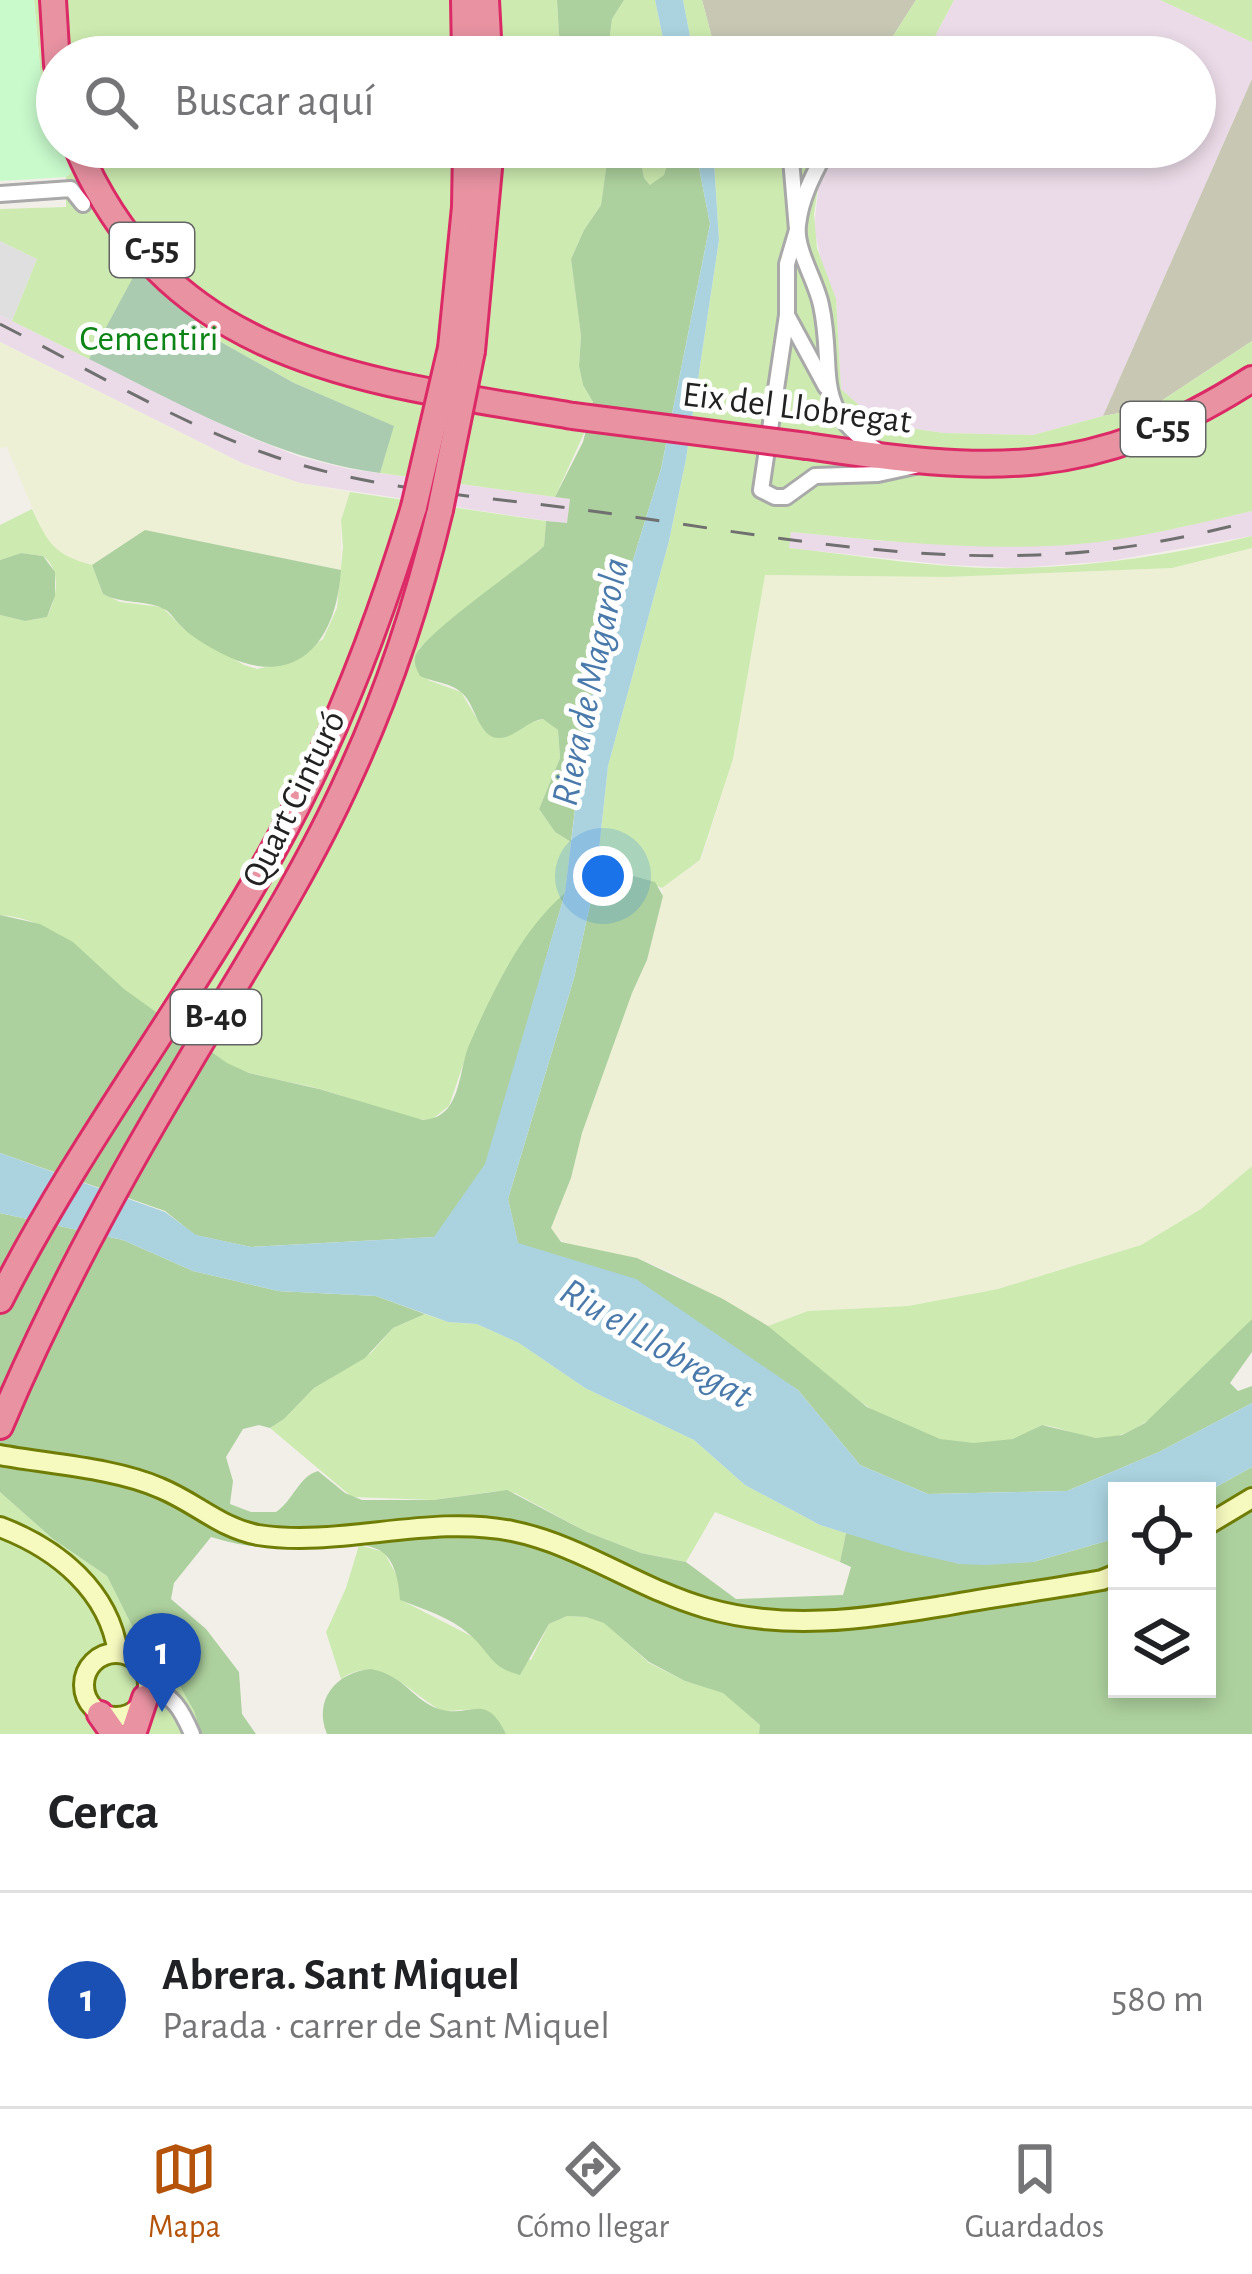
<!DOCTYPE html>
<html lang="es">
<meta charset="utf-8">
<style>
:root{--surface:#fff;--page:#f6f6f6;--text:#202124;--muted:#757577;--line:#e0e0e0;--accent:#b45309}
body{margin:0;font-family:"Alegreya Sans",sans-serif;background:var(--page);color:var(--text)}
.controls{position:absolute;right:36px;bottom:36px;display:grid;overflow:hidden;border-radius:0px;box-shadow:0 6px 18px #0003}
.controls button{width:108px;height:108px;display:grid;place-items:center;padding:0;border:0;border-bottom:3px solid var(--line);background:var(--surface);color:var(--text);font:60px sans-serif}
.you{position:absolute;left:603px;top:876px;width:42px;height:42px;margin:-30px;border:9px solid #fff;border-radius:50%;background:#1a73e8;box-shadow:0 0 0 18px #1a73e833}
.badge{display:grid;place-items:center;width:78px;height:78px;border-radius:50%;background:var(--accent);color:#fff;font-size:39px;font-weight:700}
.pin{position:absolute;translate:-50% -99px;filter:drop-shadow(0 3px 6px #0008)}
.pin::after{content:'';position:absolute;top:63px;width:42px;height:36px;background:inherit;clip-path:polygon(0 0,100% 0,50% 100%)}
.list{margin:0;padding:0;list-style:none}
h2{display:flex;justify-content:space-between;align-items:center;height:156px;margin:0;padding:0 48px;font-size:51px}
h2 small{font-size:39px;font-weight:400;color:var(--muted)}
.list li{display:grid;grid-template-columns:78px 1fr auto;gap:36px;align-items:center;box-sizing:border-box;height:216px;padding:0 48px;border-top:3px solid var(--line)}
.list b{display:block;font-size:45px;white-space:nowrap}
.list p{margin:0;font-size:39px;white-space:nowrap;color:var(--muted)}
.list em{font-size:39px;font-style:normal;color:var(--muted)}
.icon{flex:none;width:66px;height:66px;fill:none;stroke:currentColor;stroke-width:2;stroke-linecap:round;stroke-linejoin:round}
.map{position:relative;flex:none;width:1252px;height:1734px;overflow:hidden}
.search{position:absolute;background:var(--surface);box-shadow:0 6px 18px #0003;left:36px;right:36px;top:36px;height:132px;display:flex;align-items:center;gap:30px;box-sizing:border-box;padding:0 42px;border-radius:66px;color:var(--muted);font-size:45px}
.sheet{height:372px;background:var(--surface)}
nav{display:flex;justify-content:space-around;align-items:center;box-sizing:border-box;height:168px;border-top:3px solid var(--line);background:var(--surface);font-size:33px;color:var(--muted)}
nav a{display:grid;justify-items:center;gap:6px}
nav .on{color:var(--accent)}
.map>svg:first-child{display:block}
.residential{fill:#e0dfdf}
.industrial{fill:#ebdbe8}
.construction{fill:#c7c7b4}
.farmland{fill:#eef0d5}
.grass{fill:#cdebb0}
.forest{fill:#add19e}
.cemetery{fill:#aacbaf}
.park{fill:#c8facc}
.water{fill:#aad3df}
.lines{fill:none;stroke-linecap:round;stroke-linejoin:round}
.street-casing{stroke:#a9a9a9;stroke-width:20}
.secondary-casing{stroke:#707d05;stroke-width:24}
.highway-casing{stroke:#dc2a67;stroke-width:30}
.street{stroke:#fff;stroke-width:14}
.secondary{stroke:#f7fabf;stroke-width:18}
.highway{stroke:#e892a2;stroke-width:24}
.rail{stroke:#707070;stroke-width:3;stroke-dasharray:24 24;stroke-linecap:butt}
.highway-bridge-casing{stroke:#dc2a67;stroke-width:30;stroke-linecap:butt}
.highway-bridge{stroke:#e892a2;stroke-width:24}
.labels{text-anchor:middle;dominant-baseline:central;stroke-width:10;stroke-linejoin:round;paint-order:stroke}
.shield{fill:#fff;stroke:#646464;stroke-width:3}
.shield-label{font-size:33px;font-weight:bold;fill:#222}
.park-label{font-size:36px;fill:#0c8416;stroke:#fff}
.street-label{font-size:36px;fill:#222;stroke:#fff}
.water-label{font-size:39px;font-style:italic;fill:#4a7aab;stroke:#fff}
</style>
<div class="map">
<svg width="1252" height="1734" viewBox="0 0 1252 1734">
<rect width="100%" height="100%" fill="#f2efe9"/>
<!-- residential -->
<polygon class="residential" points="0,241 37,259 12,321 0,315"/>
<!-- industrial -->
<g class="industrial">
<polygon points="954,0 1160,0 1252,42 1252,79 1103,416 1033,435 944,433 880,424 841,389 836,299 823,269 814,228 819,181 843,147 1195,147 1195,57 924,57"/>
<polygon points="0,315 244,435 300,457 349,469 570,499 567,524 300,483 244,464 0,342"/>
<polygon points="1252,511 1252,536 1110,561 1019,568 949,565 788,548 791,532 884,541 1006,546 1079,544 1159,532"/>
</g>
<!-- construction -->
<g class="construction">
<polygon points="702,0 916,0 893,36 872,57 717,57"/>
<polygon points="1252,79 1252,341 1152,407 1103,416"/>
</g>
<!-- farmland -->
<g class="farmland">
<polygon points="0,342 243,464 300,483 350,492 341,519 341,570 145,530 92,565 64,558 44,536 7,447 0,448"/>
<polygon points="1252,548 1252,1166 1201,1209 1141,1245 998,1289 908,1306 808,1311 768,1326 669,1271 637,1258 569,1246 555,1236 551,1228 571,1178 582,1133 632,993 647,960 663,896 662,888 701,860 733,759 765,575 946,577 1172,568"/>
</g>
<!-- grass -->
<g class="grass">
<polygon points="34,0 557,0 559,35 567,57 57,57 57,121 41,78"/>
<polygon points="624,0 655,0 667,57 607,57 612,19"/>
<polygon points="683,0 702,0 717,57 694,57"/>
<polygon points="916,0 954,0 924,57 872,57 893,36"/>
<polygon points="1160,0 1252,0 1252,42"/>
<polygon points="67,147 609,147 601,205 584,230 571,259 581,336 579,366 583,385 593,402 591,418 555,497 380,473 393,426 294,383 219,341 138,270 89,359 12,321 37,259 0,241 0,209 66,207 66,177 75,169"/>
<polygon points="638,147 673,147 669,166 659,183 650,185 644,178"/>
<path d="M713 147H753L756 153 767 147H843L819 181 814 214 817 248 836 299 841 389 880 424 944 433 1033 435 1103 416 1152 407 1252 341V511C1195 524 1137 539 1079 544 984 552 886 541 791 532L789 548C865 556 944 570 1021 568 1099 566 1177 554 1252 536V548L1172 568 946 577 765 575 733 759 700 860 662 888 622 873 596 877 608 766 669 541 686 459 719 240Z"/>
<path d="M350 492 546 521 544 546 419 649 428 680 461 692 485 732 511 734 525 724 544 719 558 730 560 758 539 809 555 832 571 842 565 893 522 944 469 1047 449 1106 431 1120C396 1120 360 1100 326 1091 290 1080 252 1079 220 1060 187 1040 153 1013 123 989 85 956 54 919 0 915V615L25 621 47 617C57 598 62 570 43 556L21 553 0 560V525L32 509C48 544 55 555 92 565L103 594 120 602 162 607 184 629 244 665 257 669 291 661 323 639 337 608 343 547 341 520Z"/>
<path d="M1252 1166V1319C1221 1353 1153 1435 1106 1438 1083 1440 1064 1427 1042 1425 1033 1428 1026 1435 1017 1438 922 1470 832 1381 768 1326L808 1311 908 1306 998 1289 1141 1245 1201 1209Z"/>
<polygon points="425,1314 448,1322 477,1324 519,1343 585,1388 694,1440 745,1485 820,1525 846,1533 840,1562 715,1512 686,1562 641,1553 587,1532 515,1493 498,1491 433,1500 352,1497 270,1428 284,1419 314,1388 371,1353 393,1328"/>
<polygon points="0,1492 53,1539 107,1576 134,1630 163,1655 194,1711 201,1734 0,1734"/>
<path d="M359 1545 384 1552 398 1578 401 1600 471 1636 531 1660 549 1624 567 1616 586 1617 605 1623 649 1663 685 1681 723 1692 761 1726 759 1734H506C488 1702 474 1710 442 1711 410 1694 380 1651 341 1679L326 1632 346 1588Z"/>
</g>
<!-- forest -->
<g class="forest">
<polygon points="557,0 624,0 612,19 607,57 567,57 559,35"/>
<path d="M609 147H638L644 178 650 185 664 175 673 147H695L710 224 661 469 587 710 571 842 555 832 539 809 560 758 558 730 543 719C527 721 514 738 500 738 479 739 476 707 464 695 452 682 435 683 420 676 417 670 414 665 415 658 419 636 522 567 544 546L546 521 567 523 570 499 555 497 583 442 593 402 583 385 579 366 581 336 571 259 584 230 601 205Z"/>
<path d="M145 530 341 570C336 646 293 693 217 651 204 644 189 635 179 624 175 620 171 613 166 610 148 599 122 605 103 594L92 565Z"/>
<polygon points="21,553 43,556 55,572 55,596 47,617 25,621 0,615 0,560"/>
<polygon points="622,873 655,882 663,896 647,960 632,993 582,1133 571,1178 551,1228 561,1242 637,1258 723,1299 768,1326 867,1407 940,1439 974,1443 1013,1439 1042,1425 1096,1438 1122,1435 1145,1423 1252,1319 1252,1352 1230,1383 1238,1391 1252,1386 1252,1403 1159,1452 1067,1491 928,1494 860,1465 798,1390 726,1344 570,1262 518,1244 508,1199 574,978 596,877"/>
<path d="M565 893 486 1164 435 1237 251 1247 195 1235 165 1211 0 1153V915L40 924 73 942 124 989 227 1063 249 1073 319 1089 423 1120C434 1119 441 1116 448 1108 461 1091 461 1065 469 1045 492 993 521 930 565 893Z"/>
<path d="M0 1213 123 1240 193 1271 278 1291 376 1296 425 1314 393 1328 365 1358 314 1388 284 1419 270 1428 259 1425 243 1429 226 1457 233 1481 230 1504 251 1512H276C293 1501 299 1476 318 1471L345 1493 362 1500H433L507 1490 587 1532 641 1553 686 1562 736 1599 843 1595 851 1567 840 1562 846 1533 960 1564 1033 1562 1117 1538V1689H1207V1492L1252 1467V1734H759L760 1725 723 1693 685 1681 649 1662 604 1623 586 1617 567 1616 549 1624 520 1675C489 1667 491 1653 469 1634 450 1617 423 1609 400 1600 399 1583 395 1558 379 1550 353 1536 296 1547 267 1547 248 1547 228 1542 211 1537L174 1583 171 1599 206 1629 239 1672 242 1714 256 1734H201L194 1711 163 1656 134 1630 107 1576 53 1539 0 1492Z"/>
<path d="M371 1669C406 1676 412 1700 439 1709 470 1719 485 1690 506 1734H327C313 1700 336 1672 371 1669Z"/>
</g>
<!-- cemetery -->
<path class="cemetery" d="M137 270 219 341 294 383 394 426 380 473C274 459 183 405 89 359Z"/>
<!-- park -->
<polygon class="park" points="0,0 34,0 41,78 57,121 57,147 67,147 75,169 66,177 0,181"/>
<!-- water -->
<g class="water">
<polygon points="655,0 683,0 694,57 667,57"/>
<polygon points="695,147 713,147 719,240 686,459 669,541 608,766 596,877 574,978 508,1199 518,1243 636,1279 798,1390 860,1465 928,1494 1067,1491 1159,1452 1252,1403 1252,1467 1207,1492 1117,1491 1117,1538 1033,1562 985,1565 960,1564 903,1551 820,1525 745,1485 694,1440 585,1388 519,1343 477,1324 448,1322 376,1296 278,1291 193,1271 123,1240 0,1213 0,1153 165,1212 196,1235 251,1247 434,1237 485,1164 565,893 587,710 661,469 710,224"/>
</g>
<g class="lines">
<!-- street casing -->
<g class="street-casing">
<g id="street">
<polyline points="790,147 797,230 787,264 787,315 761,490 775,497 786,497 815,476 878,474 915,466"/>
<path d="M828 147C815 172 801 196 798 225 795 250 816 280 821 305 836 373 809 407 880 452"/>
<polyline points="0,194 71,189 83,204"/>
<polyline points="787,315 826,387"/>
<path d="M148 1689C173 1692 183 1713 192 1734"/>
</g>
</g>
<!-- secondary casing -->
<g class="secondary-casing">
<g id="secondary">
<path d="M0 1455C49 1464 115 1468 160 1488 195 1502 220 1528 258 1535 339 1548 429 1514 512 1531 581 1545 639 1589 706 1608 789 1632 867 1618 949 1605 1000 1596 1051 1589 1102 1580L1117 1574"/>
<polyline points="1207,1525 1252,1498"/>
<path d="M0 1527C58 1549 109 1591 118 1653"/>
<circle cx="116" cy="1685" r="32"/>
</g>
</g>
<!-- highway casing -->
<g class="highway-casing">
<g id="highway">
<polyline points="53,0 57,65"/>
<polyline points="464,0 465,57"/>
<polyline points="486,0 489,57"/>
<path d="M77 147C170 366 367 381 573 416"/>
<polyline points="451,348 465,207 466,147"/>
<polyline points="472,351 491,147"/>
<path d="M807 446C988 473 1091 482 1252 379"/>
<path d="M0 1300C79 1144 186 1006 271 854 333 744 378 627 414 507"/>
<path d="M0 1426C52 1302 115 1186 184 1071 241 974 303 879 349 777 389 691 418 602 440 510"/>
<polyline points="100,1714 114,1734"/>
<polyline points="133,1734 145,1698"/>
</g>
</g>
<!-- street -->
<use href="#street" class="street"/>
<!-- secondary -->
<use href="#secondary" class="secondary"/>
<!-- highway -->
<use href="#highway" class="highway"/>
<!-- rail -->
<path class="rail" d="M0 324C88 369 176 422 270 455 370 490 480 496 584 510 733 530 886 561 1037 555 1109 553 1182 539 1252 521"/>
<!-- highway-bridge casing -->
<g class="highway-bridge-casing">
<g id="highway-bridge">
<polyline points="573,416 807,446"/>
<polyline points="414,507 451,348"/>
<polyline points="440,510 472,351"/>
</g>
</g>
<!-- highway-bridge -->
<use href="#highway-bridge" class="highway-bridge"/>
</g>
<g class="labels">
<!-- shield labels -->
<g class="shield">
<rect x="110" y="223" width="84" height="54" rx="9"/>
<rect x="1121" y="402" width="84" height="54" rx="9"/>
<rect x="171" y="990" width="90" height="54" rx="9"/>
</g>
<g class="shield-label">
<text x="152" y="250">C-55</text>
<text x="1163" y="429">C-55</text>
<text x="216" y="1017">B-40</text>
</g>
<!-- park labels -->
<g class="park-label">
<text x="149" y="339">Cementiri</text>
</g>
<!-- street labels -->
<g class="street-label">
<text transform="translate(797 408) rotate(7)">Eix del Llobregat</text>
<text transform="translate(294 799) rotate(-64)">Quart Cinturó</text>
</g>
<!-- water labels -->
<g class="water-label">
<text transform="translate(591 682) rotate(-78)">Riera de Magarola</text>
<text transform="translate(656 1344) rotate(31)">Riu el Llobregat</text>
</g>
</g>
</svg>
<div class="controls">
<button><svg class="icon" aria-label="locate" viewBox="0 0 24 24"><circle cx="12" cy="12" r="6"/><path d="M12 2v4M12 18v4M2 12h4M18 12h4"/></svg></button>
<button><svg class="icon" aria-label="layers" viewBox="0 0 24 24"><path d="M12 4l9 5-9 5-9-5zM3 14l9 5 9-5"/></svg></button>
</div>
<div class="you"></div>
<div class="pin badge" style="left:162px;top:1712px;background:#1a4fb4">1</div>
<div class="search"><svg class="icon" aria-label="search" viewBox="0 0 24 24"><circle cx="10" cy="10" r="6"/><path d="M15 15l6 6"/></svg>Buscar aquí</div>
</div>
<section class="sheet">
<h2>Cerca<small></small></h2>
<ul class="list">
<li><span class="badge" style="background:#1a4fb4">1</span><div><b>Abrera. Sant Miquel</b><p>Parada · carrer de Sant Miquel</p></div><em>580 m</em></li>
</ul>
</section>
<nav>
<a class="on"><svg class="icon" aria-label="map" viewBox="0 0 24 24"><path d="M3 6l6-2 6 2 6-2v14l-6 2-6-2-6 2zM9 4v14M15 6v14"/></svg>Mapa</a>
<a><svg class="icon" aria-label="directions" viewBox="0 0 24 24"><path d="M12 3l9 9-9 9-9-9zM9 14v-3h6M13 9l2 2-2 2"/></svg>Cómo llegar</a>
<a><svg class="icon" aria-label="saved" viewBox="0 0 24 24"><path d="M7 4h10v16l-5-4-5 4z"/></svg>Guardados</a>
</nav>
